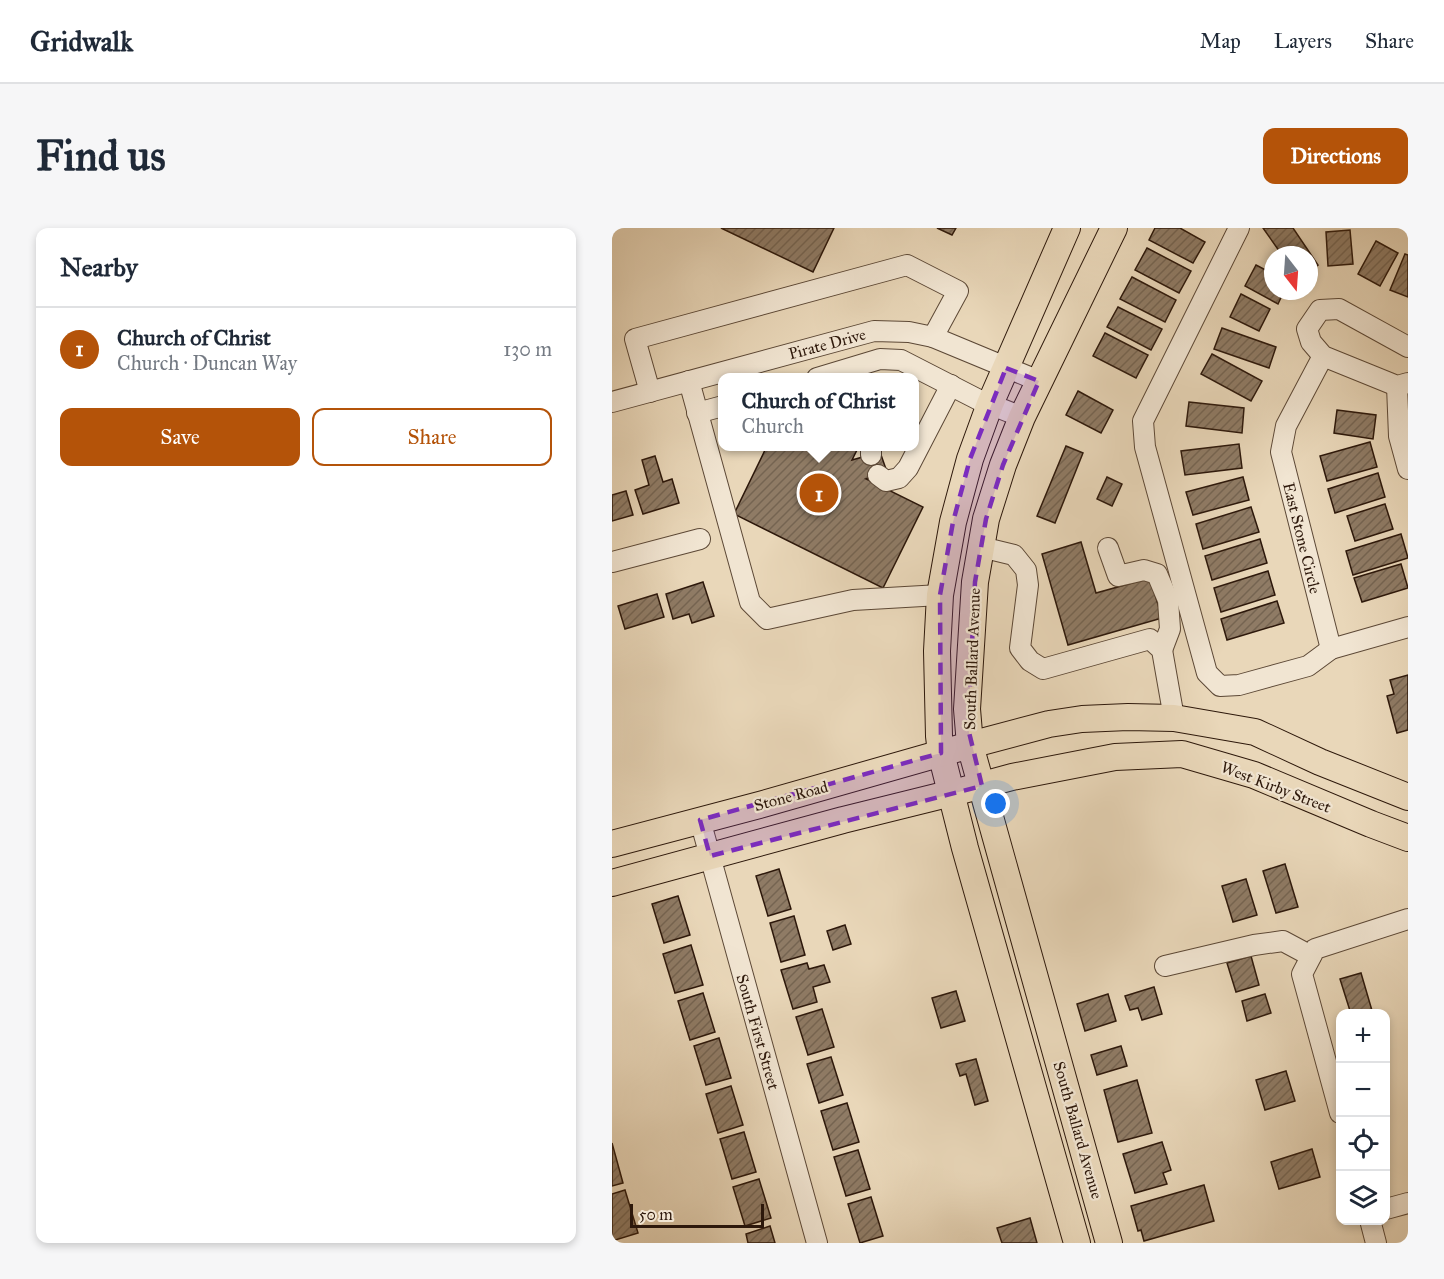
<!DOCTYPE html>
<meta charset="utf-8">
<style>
:root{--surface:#fff;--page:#f6f6f7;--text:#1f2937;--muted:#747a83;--line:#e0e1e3;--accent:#b45309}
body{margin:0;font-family:"IM FELL Great Primer",serif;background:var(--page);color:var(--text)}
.controls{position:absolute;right:18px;bottom:18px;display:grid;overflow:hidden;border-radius:12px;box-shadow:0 3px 9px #0003}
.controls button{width:54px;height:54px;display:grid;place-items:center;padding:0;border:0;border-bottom:2px solid var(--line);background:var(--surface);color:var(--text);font:30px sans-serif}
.compass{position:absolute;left:652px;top:18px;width:54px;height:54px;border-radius:50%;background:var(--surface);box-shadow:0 3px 9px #0003;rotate:163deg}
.scale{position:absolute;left:18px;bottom:15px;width:134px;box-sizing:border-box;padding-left:6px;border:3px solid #2d180b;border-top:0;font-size:16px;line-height:21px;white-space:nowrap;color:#2d180b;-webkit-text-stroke:4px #f1e5d2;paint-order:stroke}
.you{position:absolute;left:384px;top:576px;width:21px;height:21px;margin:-15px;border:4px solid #fff;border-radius:50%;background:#1a73e8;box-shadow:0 0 0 9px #1a73e833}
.badge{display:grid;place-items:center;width:39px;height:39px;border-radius:50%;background:var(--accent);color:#fff;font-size:20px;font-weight:700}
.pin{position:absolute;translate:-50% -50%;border:3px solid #fff;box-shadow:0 2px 6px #0006}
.popup{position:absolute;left:106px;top:145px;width:201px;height:78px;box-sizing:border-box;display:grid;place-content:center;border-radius:12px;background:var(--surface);filter:drop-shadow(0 2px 4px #0005);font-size:20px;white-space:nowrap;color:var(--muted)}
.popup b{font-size:22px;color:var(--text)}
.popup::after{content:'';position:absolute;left:50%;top:100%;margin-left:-12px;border:12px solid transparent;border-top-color:var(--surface)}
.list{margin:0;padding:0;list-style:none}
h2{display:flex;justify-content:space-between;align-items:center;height:78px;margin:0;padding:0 24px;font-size:26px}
h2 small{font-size:20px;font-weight:400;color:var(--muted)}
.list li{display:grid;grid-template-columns:39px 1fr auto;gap:18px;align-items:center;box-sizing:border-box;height:84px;padding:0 24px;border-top:2px solid var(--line)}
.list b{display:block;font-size:22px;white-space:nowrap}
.list p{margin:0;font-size:20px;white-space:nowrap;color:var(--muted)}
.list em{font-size:20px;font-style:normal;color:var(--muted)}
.actions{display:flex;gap:12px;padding:18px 24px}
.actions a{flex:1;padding:14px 0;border:2px solid var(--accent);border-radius:12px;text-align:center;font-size:21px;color:var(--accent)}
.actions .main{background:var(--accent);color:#fff}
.icon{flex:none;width:33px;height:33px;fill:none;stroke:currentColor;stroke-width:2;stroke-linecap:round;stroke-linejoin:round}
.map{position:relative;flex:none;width:796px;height:1015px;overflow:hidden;border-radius:12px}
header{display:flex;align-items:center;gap:36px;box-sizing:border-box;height:84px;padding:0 30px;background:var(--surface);border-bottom:2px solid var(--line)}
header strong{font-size:28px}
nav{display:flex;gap:33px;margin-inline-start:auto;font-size:21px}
.intro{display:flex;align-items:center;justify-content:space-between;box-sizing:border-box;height:144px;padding:0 36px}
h1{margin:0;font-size:42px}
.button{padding:15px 27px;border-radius:12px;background:var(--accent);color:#fff;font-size:21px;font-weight:700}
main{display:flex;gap:36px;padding:0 36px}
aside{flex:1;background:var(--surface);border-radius:12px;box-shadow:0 3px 9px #0003}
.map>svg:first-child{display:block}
.building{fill:url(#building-hatch);stroke:#2d180b;stroke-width:1.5}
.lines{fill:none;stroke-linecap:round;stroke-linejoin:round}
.minor-casing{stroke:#5c4836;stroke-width:22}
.major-casing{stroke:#2d180b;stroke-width:28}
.minor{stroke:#f1e5d2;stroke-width:20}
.major{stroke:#e9d7b9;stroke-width:26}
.marked{fill:#7b2cbf;fill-opacity:0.2;stroke:#7b2cbf;stroke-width:4.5;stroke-dasharray:12 8;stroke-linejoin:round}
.labels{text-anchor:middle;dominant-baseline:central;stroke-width:4.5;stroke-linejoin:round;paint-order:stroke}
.street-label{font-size:16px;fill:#2d180b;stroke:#f1e5d2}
</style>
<header>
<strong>Gridwalk</strong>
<nav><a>Map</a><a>Layers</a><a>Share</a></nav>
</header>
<div class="intro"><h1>Find us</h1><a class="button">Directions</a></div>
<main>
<aside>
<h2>Nearby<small></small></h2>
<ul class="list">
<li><span class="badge">1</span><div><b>Church of Christ</b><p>Church · Duncan Way</p></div><em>130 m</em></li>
</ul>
<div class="actions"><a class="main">Save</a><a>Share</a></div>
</aside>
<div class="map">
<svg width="796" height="1015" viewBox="0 0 796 1015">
<defs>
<pattern id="building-hatch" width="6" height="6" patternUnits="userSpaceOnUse" patternTransform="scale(1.5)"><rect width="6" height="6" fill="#8f7b65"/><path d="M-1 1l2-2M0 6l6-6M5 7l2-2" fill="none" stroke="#756451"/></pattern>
</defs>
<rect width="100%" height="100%" fill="#e9d7b9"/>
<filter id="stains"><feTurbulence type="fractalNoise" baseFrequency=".00333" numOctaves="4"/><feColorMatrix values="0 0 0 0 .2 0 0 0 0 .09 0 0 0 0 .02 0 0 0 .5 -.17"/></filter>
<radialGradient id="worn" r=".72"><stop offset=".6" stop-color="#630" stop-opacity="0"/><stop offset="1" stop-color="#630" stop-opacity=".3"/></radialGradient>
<!-- building -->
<g class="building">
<polygon points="109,0 222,0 201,44"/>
<polygon points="325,0 344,0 340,7"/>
<polygon points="543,0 568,0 593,14 581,35 537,12"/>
<polygon points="651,0 681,0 706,37 697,44 697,27 670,27"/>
<polygon points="738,2 741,36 716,38 714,4"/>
<polygon points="764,13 786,25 768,58 746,46"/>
<polygon points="535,20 579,43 567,65 523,42"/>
<polygon points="793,26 796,27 796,69 778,62"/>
<polygon points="644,37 661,46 661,63 672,63 666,76 633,58"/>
<polygon points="520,49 564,72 553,94 508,71"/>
<polygon points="629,66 658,81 647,103 618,89"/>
<polygon points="506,79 550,101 539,122 495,99"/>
<polygon points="610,100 664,119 657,140 602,121"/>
<polygon points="493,105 536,127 524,150 481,128"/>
<polygon points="600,126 650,153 639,173 589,146"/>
<polygon points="466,163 501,182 489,205 454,187"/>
<polygon points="577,174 632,180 630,205 574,198"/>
<polygon points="725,182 764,187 761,211 722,205"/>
<polygon points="758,214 765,239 715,253 708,228"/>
<polygon points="627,216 630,240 573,247 569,223"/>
<polygon points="155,218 247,218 240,232 268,224 275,244 254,251 311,279 271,360 122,286"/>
<polygon points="454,218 471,225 443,295 425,288"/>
<polygon points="43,228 51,254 60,251 67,275 31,286 23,262 37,257 30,232"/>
<polygon points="766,245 773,269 723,285 716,261"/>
<polygon points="495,249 510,256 500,278 485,271"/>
<polygon points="631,249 637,272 581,287 574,264"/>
<polygon points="14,263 21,287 0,293 0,267"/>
<polygon points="773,276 781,301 743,313 735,288"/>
<polygon points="639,279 647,304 591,321 584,296"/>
<polygon points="789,306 796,330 741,347 734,323"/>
<polygon points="648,311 655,335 600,352 593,328"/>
<polygon points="469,314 484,365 538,350 550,390 456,417 430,326"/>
<polygon points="789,336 796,360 750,374 742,350"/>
<polygon points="656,343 663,367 609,384 602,360"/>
<polygon points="91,354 102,388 80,395 77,386 61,391 54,366"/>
<polygon points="45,366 52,389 13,401 6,378"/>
<polygon points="665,373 672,395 615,412 609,391"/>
<polygon points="796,447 796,502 785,505 775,468 782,466 778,452"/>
<polygon points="673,636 686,679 664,685 651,643"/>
<polygon points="167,641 179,681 156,688 144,648"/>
<polygon points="634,651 645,687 621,694 610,658"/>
<polygon points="66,668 78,707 52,715 40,676"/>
<polygon points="182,688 193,727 169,734 158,695"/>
<polygon points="233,697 239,716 221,722 215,703"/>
<polygon points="79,717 91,757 63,765 51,726"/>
<polygon points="639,728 647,757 624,764 615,735"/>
<polygon points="195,735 197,741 212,737 218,754 201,759 205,774 181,781 169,742"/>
<polygon points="749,745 761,786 739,786 728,751"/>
<polygon points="542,759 550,786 530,792 526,780 518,782 513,768"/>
<polygon points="344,763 353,793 329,800 320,770"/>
<polygon points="91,765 103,804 78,812 66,773"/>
<polygon points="496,766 504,793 473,803 465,776"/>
<polygon points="653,766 659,785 635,793 630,773"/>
<polygon points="210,781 222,819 196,827 184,789"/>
<polygon points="107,810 119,850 94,857 82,818"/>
<polygon points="509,818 515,838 485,847 479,827"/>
<polygon points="219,829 231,867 207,875 195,836"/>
<polygon points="364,831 376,873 363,877 354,846 348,848 344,836"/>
<polygon points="674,843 683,873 653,882 644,852"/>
<polygon points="525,852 540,905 506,914 492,862"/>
<polygon points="119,858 131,897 106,905 94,866"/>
<polygon points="235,875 247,914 221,922 209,883"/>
<polygon points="132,904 144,944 120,951 108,911"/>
<polygon points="550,914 559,942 551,945 555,956 523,965 511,926"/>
<polygon points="0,915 11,955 0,958"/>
<polygon points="700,921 708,949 667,961 659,934"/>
<polygon points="246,922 258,961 234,968 222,929"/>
<polygon points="147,951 159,990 133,998 121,959"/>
<polygon points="592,957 602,993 532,1013 529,1002 526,1003 519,978"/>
<polygon points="13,962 26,1005 0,1013 0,966"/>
<polygon points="259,969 271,1008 248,1015 236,976"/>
<polygon points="418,990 425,1015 390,1015 385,1000"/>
<polygon points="158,998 163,1015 136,1015 134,1006"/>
</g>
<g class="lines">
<!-- minor casing -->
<g class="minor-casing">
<g id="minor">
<polyline points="627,0 531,193 533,219 595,445 608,458 627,457 696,438 719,421"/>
<polyline points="796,119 727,81 708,82 695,101 699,114 711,128 785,158 796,155"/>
<polyline points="711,128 674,198 669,224 719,421 796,399"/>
<polyline points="205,150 268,131 289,132 367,172 410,189"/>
<polyline points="77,153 138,374 155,391 241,372 328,367"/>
<polyline points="785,158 787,208 796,241"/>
<polyline points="38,164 23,111 295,37 346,63 321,109"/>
<polyline points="0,174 262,103 297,104 321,109 427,153"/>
<polyline points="85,185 111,178"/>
<polyline points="259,218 259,227"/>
<polyline points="266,247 274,253 287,250 296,240 339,157"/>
<polyline points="369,319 402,327 414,342 416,357 408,420 418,433 431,441 538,411 550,422 562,490"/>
<polyline points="496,320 506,348 532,342 545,346 556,372 558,401 550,422"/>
<polyline points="0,334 88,311"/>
<polyline points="88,592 205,1015"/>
<polyline points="553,738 642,717 671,713 699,728"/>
<polyline points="728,885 690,746 703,721 796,691"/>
<polyline points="774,981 796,975"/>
<polyline points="758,992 764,1015"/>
</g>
</g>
<!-- major casing -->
<g class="major-casing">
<g id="major">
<polyline points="455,0 378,176 358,231 341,294 328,367 325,423 327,508 329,525 353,620 465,1015"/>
<polyline points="0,616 151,576 358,517 437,496 470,491 516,489 562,490 643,504 708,534 796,569"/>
<polyline points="0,655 231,592 352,562 400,549 503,529 570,526 642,547 759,596 796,610"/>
<polyline points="497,1015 358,517 355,481 363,354 374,291 391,237 410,189 502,0"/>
</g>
</g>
<!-- minor -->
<use href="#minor" class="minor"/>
<!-- major -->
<use href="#major" class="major"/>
</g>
<!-- marked area -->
<path class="marked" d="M394 140 427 153 391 237 374 291 363 354 356 500 370 558 98 628 88 592 329 525 328 367 341 294 358 231Z"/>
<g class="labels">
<!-- street labels -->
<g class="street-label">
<text transform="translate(215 116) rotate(-15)">Pirate Drive</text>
<text transform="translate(690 310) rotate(76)">East Stone Circle</text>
<text transform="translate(360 431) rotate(-88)">South Ballard Avenue</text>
<text transform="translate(664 559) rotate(21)">West Kirby Street</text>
<text transform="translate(179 568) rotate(-15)">Stone Road</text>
<text transform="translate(146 804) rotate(74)">South First Street</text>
<text transform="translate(466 902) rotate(74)">South Ballard Avenue</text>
</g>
</g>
<rect width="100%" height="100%" filter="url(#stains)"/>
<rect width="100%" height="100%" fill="url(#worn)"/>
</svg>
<div class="controls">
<button>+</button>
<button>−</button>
<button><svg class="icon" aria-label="locate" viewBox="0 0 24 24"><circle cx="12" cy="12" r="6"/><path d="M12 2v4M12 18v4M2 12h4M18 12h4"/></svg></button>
<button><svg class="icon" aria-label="layers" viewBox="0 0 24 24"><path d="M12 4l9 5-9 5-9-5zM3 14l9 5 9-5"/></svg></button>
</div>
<svg class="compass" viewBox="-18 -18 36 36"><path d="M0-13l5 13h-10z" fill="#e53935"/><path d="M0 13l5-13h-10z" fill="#747a83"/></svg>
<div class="scale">50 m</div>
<div class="you"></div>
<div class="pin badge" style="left:207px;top:265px">1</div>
<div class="popup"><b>Church of Christ</b>Church</div>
</div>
</main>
